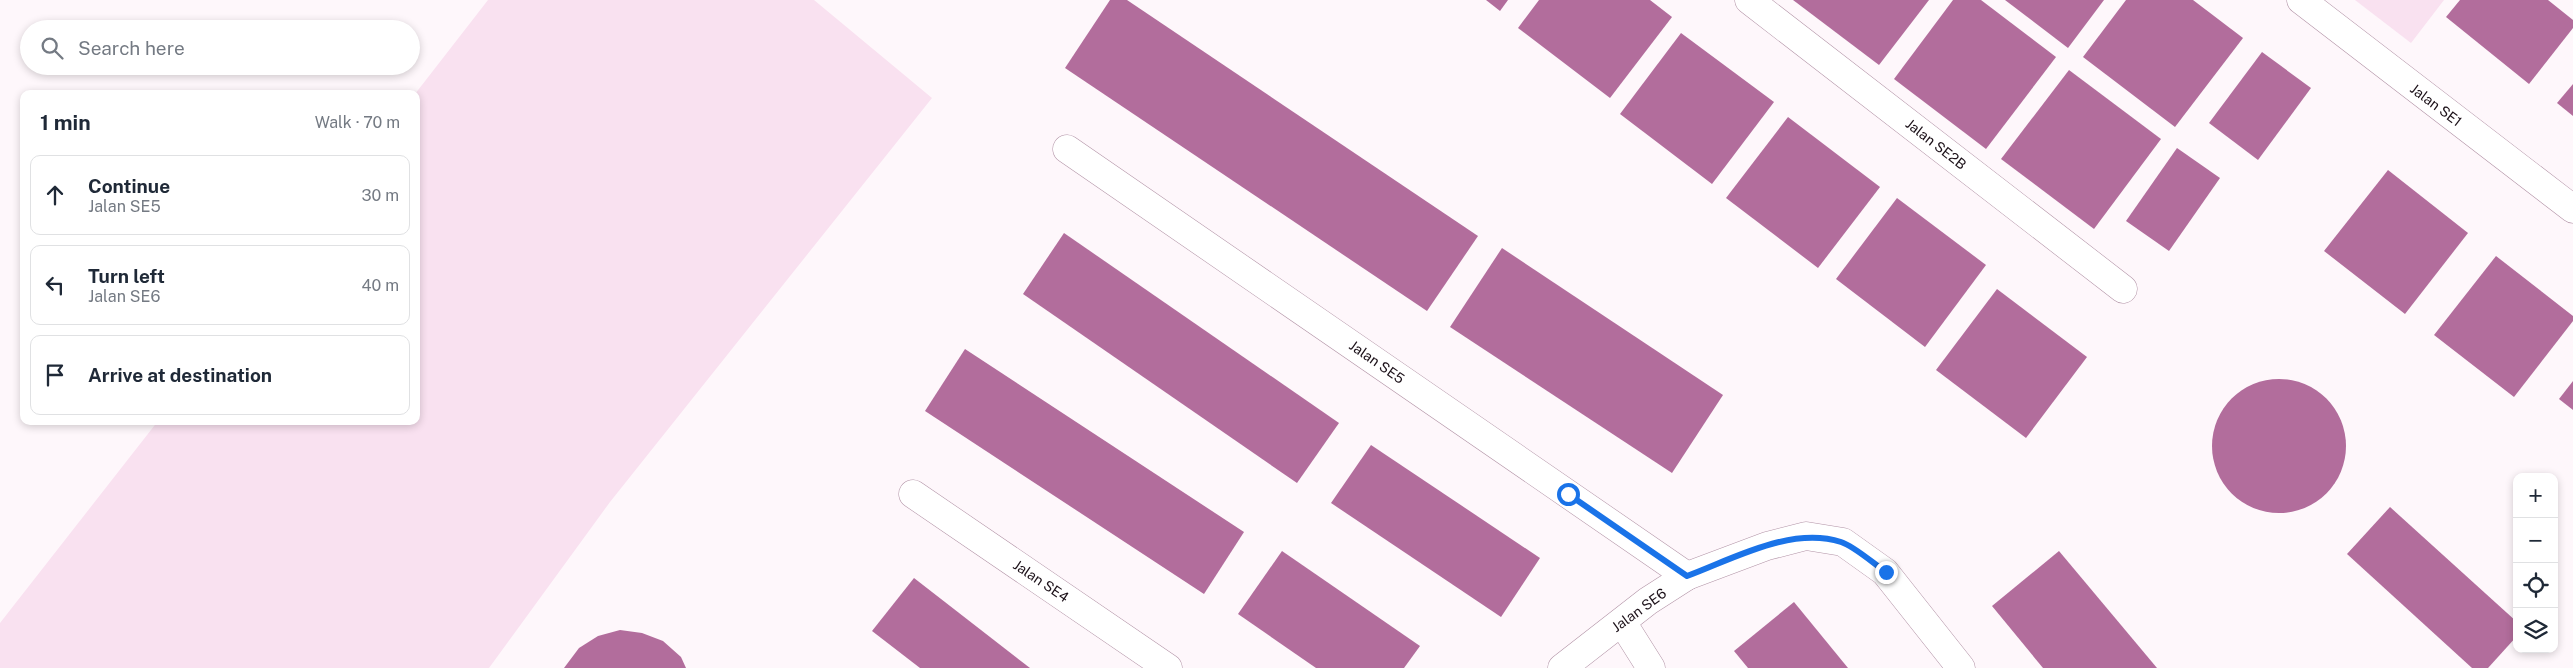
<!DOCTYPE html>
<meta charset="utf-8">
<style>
:root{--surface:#fff;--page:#f6f6f7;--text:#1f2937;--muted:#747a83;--line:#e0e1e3}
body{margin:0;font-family:"Public Sans",sans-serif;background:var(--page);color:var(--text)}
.controls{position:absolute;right:15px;bottom:15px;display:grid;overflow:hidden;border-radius:10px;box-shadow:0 2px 8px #0003}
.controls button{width:45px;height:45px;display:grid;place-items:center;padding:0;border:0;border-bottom:1px solid var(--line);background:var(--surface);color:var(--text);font:25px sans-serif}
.stop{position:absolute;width:15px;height:15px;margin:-11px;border:4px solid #1a73e8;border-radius:50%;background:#fff}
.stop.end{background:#1a73e8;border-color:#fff;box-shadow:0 1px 5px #0008}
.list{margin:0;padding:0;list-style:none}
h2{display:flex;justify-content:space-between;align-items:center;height:65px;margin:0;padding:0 20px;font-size:21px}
h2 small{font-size:16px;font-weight:400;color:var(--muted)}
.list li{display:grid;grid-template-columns:32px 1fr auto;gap:15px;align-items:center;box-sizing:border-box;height:80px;margin:0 10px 10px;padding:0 10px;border:1px solid var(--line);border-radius:10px}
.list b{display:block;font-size:19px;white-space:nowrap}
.list p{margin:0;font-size:16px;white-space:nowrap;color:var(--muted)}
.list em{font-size:16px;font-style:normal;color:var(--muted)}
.icon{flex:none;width:28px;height:28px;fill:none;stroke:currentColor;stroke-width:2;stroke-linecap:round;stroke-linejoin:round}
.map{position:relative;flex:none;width:2573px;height:668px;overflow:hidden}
.search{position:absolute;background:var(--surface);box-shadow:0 2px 8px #0003;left:20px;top:20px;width:400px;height:55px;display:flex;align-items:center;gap:12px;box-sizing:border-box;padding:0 18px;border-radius:28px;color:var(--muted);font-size:19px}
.panel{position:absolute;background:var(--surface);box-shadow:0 2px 8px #0003;left:20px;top:90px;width:400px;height:335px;border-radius:10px}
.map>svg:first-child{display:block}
.green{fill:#f9e1f0}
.building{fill:#b26d9c}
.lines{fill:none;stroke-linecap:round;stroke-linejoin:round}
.minor-casing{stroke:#b293a6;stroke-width:29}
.minor{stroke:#fff;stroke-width:28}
.route{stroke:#1a73e8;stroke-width:6}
.labels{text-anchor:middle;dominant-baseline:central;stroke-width:4;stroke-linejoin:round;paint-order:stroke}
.street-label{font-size:14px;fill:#1c1119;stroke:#fff}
</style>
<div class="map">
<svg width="2573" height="668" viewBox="0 0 2573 668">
<rect width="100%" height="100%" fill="#fef7fb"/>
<!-- green -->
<g class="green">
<polygon points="488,0 814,0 932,98 610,502 489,668 0,668 0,623 158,421 416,421 415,94"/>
<polygon points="2355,0 2444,0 2411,43"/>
</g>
<!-- building -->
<g class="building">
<polygon points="1110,0 1127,0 1478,236 1427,311 1065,68"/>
<polygon points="1486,0 1508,0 1500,11"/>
<polygon points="1539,0 1650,0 1672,17 1610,98 1518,28"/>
<polygon points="1793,0 1929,0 1879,65"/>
<polygon points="1953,0 1981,0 2056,57 1986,149 1894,79"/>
<polygon points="2005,0 2104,0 2068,48"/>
<polygon points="2126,0 2193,0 2243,38 2175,127 2083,57"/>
<polygon points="2460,0 2548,0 2573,20 2573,28 2529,84 2446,17"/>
<polygon points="1681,33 1774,102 1712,184 1620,114"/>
<polygon points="2262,52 2311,88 2258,160 2209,123"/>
<polygon points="2069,70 2161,139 2094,229 2001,159"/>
<polygon points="2573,84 2573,116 2557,103"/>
<polygon points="1788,117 1880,187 1818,268 1726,198"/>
<polygon points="2177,148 2220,178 2169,251 2126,221"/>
<polygon points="2388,170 2468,233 2405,314 2324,251"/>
<polygon points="1897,198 1986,265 1925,347 1836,279"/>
<polygon points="1064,233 1339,423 1297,483 1023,294"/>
<polygon points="1502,248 1723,395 1672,473 1450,327"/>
<polygon points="2496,256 2573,316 2573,321 2514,397 2434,335"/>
<polygon points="1997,289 2087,357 2026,438 1936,370"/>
<polygon points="965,349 1244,532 1204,594 925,411"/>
<circle cx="2279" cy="446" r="67"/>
<polygon points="2573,381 2573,410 2559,399"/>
<polygon points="1371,445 1540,558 1501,617 1331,503"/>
<polygon points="2390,507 2517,622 2517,636 2488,668 2472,668 2347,554"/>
<polygon points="1282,551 1420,646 1404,668 1316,668 1238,614"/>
<polygon points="2059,551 2157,668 2043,668 1992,606"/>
<polygon points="914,578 1030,668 920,668 872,631"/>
<polygon points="1794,602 1848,668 1748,668 1734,651"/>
<polygon points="620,630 642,633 663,641 681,657 686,668 564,668 579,648 598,636"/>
</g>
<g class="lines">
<!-- minor casing -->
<g class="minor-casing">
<g id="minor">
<polyline points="1749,0 2123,289"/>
<polyline points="2301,0 2573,209"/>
<polyline points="1067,149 1687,576"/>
<polyline points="913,494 1168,668"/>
<polyline points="1622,622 1651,668"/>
<polyline points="1562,668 1648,601 1687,576 1767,546 1806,536 1843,542 1885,572 1961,668"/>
</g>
</g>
<!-- minor -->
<use href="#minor" class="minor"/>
</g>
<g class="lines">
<!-- route -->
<path class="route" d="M1568 494 1687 576C1733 559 1791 526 1841 542 1854 546 1874 564 1886 572"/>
</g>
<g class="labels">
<!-- street labels -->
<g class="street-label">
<text transform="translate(2436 105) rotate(37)">Jalan SE1</text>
<text transform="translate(1936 144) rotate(38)">Jalan SE2B</text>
<text transform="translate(1377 362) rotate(35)">Jalan SE5</text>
<text transform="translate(1041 581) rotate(34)">Jalan SE4</text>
<text transform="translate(1639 610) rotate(-36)">Jalan SE6</text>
</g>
</g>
</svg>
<div class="controls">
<button>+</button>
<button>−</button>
<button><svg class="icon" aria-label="locate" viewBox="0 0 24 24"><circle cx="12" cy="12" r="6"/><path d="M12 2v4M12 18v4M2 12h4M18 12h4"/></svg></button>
<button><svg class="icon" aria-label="layers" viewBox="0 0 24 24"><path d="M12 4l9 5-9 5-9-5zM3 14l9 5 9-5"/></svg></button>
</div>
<div class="stop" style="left:1568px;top:494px"></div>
<div class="stop end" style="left:1886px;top:572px"></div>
<div class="search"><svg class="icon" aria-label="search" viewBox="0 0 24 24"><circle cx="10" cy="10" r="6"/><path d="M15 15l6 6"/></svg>Search here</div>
<section class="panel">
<h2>1 min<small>Walk · 70 m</small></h2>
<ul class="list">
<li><svg class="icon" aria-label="ahead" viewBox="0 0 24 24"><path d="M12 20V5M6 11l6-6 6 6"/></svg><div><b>Continue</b><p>Jalan SE5</p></div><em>30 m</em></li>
<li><svg class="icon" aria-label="left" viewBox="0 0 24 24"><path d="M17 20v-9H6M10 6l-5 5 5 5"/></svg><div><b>Turn left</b><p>Jalan SE6</p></div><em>40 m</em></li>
<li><svg class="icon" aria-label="arrive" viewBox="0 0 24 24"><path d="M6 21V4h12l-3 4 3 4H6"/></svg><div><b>Arrive at destination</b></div></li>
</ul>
</section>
</div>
